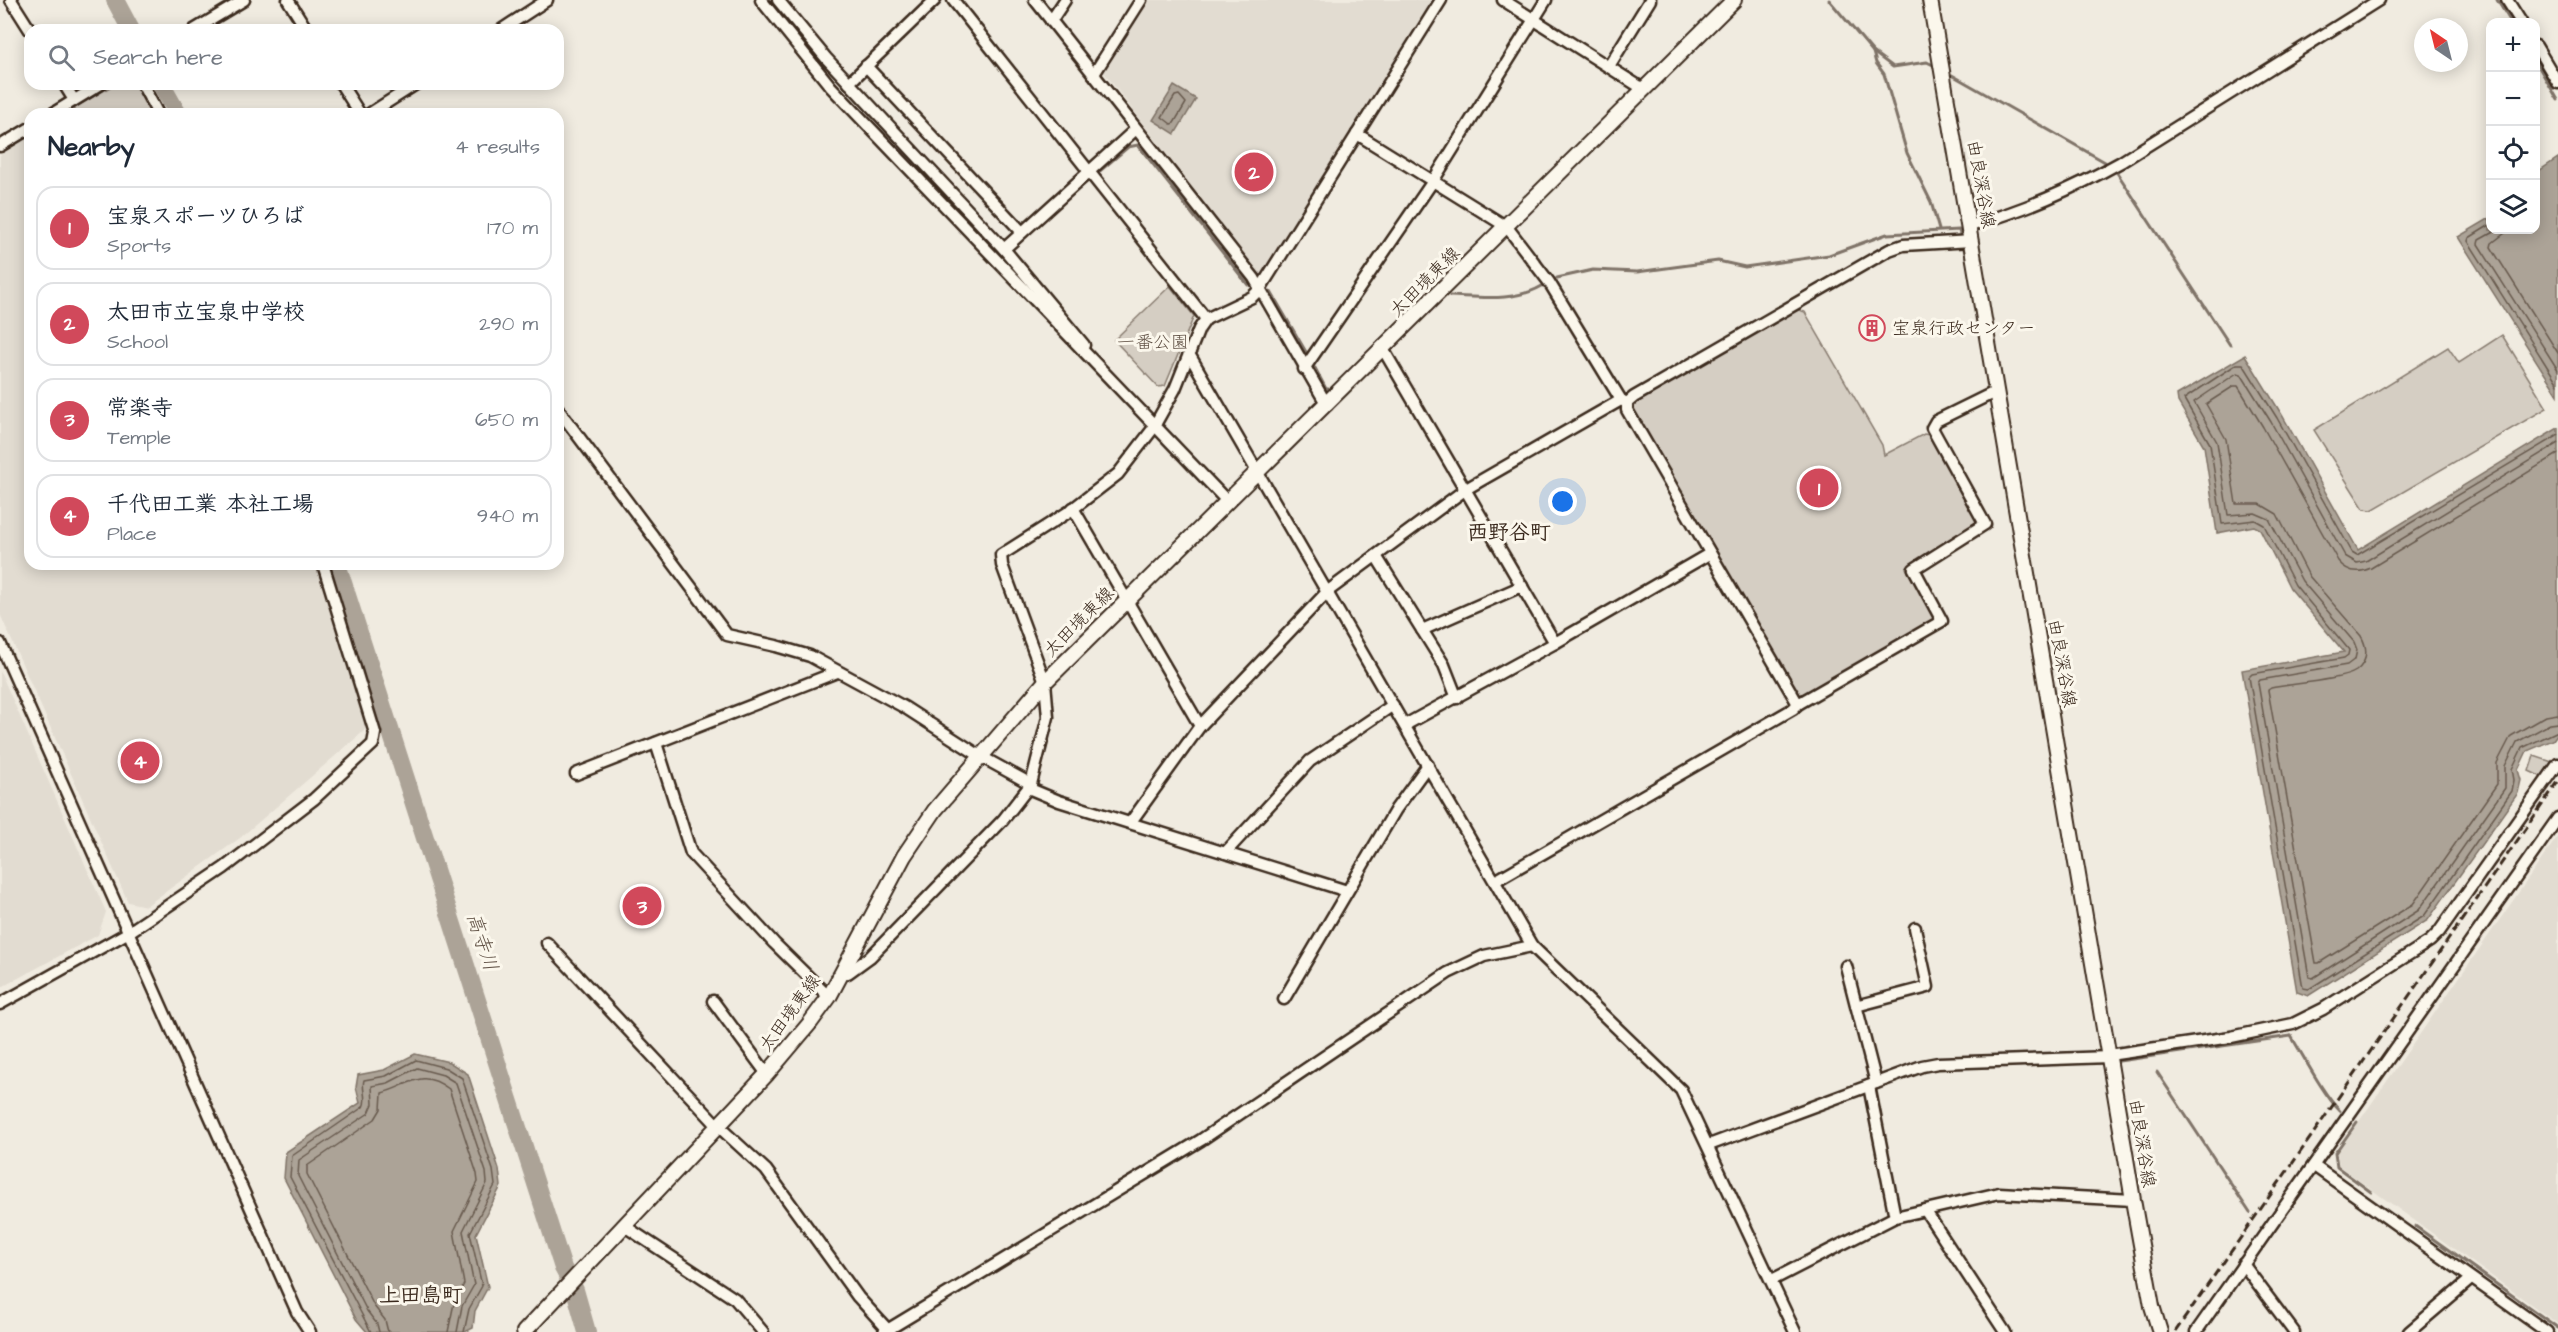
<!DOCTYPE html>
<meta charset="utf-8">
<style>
:root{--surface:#fff;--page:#f2f2f3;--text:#1f2937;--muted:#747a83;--line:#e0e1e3;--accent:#d1495b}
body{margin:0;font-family:"Architects Daughter","Klee One",sans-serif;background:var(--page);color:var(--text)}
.controls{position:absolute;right:18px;top:18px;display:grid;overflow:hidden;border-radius:12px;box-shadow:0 3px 15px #0003}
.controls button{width:54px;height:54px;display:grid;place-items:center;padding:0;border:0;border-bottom:2px solid var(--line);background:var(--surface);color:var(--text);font:30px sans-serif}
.compass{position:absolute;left:2414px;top:18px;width:54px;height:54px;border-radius:50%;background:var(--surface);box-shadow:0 3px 15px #0003;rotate:325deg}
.you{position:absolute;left:1563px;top:502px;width:21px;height:21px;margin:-15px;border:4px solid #fff;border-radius:50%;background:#1a73e8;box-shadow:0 0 0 9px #1a73e833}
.badge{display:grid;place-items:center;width:39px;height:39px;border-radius:50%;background:var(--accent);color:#fff;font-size:20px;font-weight:700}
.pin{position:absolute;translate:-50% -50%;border:3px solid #fff;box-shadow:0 2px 6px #0006}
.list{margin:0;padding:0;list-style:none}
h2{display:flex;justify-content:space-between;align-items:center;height:78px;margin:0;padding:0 24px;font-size:26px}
h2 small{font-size:20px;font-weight:400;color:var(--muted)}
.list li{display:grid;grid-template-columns:39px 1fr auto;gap:18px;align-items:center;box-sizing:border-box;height:84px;margin:0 12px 12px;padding:0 12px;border:2px solid var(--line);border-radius:18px}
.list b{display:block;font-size:22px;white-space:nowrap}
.list p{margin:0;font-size:20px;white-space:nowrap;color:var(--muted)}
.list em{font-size:20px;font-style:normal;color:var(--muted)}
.icon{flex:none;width:33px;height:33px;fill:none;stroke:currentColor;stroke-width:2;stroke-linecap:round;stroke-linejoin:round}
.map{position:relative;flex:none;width:2558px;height:1332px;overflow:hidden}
.search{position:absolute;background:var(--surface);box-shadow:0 3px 15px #0003;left:24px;top:24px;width:540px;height:66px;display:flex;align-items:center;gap:15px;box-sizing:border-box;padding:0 21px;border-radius:18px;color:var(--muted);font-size:22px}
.panel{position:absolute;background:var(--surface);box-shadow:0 3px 15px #0003;left:24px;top:108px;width:540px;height:462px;border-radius:18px}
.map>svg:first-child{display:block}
.built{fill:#e2dcd1}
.green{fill:#d5cec3;stroke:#887c70;stroke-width:1.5}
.water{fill:#aca397;stroke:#7f7367;stroke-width:1.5}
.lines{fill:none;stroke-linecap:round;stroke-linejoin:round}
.shore{stroke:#685a4e;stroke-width:1.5}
.stream{stroke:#7f7367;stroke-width:3}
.river{stroke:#aca397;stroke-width:18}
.minor-casing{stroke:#3b2a1e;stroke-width:15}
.major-casing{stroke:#3b2a1e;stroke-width:18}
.minor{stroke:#fbf7ec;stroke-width:10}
.major{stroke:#fbf7ec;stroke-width:14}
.rail{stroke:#3b2a1e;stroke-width:3;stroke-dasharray:9 4.5;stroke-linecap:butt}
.labels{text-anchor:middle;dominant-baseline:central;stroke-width:6;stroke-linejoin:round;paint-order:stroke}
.street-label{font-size:18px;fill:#3b2a1e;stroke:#fbf7ec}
.poi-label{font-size:18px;fill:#3b2a1e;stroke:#fbf7ec;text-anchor:start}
.park-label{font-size:18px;fill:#625347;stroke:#fbf7ec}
.water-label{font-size:20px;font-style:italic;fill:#635448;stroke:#fbf7ec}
.quarter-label{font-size:21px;font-weight:bold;fill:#3b2a1e;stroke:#fbf7ec}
</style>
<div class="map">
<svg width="2558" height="1332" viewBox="0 0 2558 1332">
<rect width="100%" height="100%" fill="#f0ebe0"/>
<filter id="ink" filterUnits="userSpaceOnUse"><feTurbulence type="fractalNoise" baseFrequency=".0167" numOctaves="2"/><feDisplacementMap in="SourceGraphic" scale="12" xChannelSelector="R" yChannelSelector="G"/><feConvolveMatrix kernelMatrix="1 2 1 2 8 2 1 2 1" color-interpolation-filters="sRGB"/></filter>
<g filter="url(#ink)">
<!-- built -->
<g class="built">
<polygon points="1148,0 1436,0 1266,273 1257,274 1103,71"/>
<polygon points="30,136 30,564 317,564 366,720 365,730 356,738 240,838 146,906 128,902 0,614 0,155"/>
<polygon points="0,671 106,912 98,935 0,988"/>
<polygon points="2558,836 2558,1324 2339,1166 2337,1153"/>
</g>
<!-- green -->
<g class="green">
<polygon points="115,84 136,84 153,114 77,114 74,108"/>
<polygon points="1170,286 1194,316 1165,386 1158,387 1114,340"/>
<polygon points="1796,309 1805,312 1882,445 1884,455 1924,434 1930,435 1979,521 1978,526 1906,568 1934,615 1933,621 1801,697 1797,696 1632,410 1634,404"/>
<polygon points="2502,335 2547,408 2372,510 2364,509 2314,430 2448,347 2459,363"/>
<polygon points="2534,756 2552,762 2542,777 2529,771"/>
</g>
<!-- water -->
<g class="water">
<polygon points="1174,86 1196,99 1175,134 1153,120"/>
<polygon points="2558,158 2558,395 2458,237 2490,218 2490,230 2536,230 2536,173"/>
<polygon points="2245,355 2282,415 2358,550 2558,428 2558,733 2553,740 2527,751 2518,770 2521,780 2518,793 2428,920 2308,996 2297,992 2242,670 2344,652 2290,588 2260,529 2254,526 2217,533 2204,446 2178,402 2177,395"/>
<polygon points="415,1054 449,1062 468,1074 499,1169 501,1186 476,1234 488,1287 475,1311 473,1328 465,1332 367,1332 356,1319 284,1178 286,1152 360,1103 356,1087 358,1075 384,1070"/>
</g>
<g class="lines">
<!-- shore -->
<g class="shore">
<polygon points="1179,95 1186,103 1174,123 1171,124 1162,117 1175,96"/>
<polyline points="2490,225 2469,238 2468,241 2558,384"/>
<polyline points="2497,230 2479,240 2478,244 2558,370"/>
<polyline points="2509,230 2492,243 2491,247 2558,353"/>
<polyline points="2558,435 2357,555 2352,552 2277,418 2243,364 2237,364 2184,399 2210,444 2222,524 2255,520 2264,525 2295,585 2349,650 2348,655 2344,658 2252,674 2249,677 2303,988 2309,989 2424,916 2512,791 2514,780 2512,769 2522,748 2558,731"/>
<polyline points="2558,443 2366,561 2357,563 2345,556 2271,422 2241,374 2237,373 2194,402 2217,442 2228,515 2255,513 2269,519 2302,581 2354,642 2357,650 2355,659 2347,665 2260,680 2258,683 2309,977 2313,978 2419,910 2505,788 2505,766 2517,742 2550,724 2558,723"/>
<path d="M2558 454 2371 568C2358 574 2347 572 2338 561L2263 427 2238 386H2234L2206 404 2226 439 2236 504H2260L2277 514 2309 576 2361 636C2368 648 2368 662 2356 671 2343 680 2289 684 2271 688L2268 690 2316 963H2319L2413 904 2497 784V763L2511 736 2546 716 2558 714"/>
<path d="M371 1332 290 1177 292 1156 363 1107C368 1099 361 1089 364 1080L386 1076 416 1060 446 1068 462 1078 493 1170 495 1185 470 1233 482 1286 469 1309 464 1332"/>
<polyline points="379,1332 377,1324 367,1311 298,1176 299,1160 369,1113 373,1104 372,1086 388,1083 417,1068 443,1075 456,1083 486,1172 487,1183 463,1231 474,1285 462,1306 457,1332"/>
<path d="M388 1332 385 1320 374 1306 307 1174V1166L375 1119 381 1109 382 1093C410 1086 420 1067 449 1089L477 1174 478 1182 454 1231 464 1284 454 1303 448 1332"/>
</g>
<!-- stream -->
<g class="stream">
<polyline points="1829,0 1873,52 1893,67 1927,62 1933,65"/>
<polyline points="2497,0 2511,22"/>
<polyline points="1873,52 1876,63 1884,74 1907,153 1931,202 1939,230"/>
<polyline points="2536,62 2558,100"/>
<polyline points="1952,75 2105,162"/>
<polyline points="2114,168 2230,345"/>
<polyline points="1061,204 1128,147 1138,145 1248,285"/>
<polyline points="1963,245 1968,265"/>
<polyline points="1557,278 1593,270 1637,272 1718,261 1745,267 1829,255 1887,234 1959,230 1961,239"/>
<polyline points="1271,292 1306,352"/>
<path d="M1450 296C1480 297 1515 302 1542 286"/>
<polyline points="1315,368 1326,389 1332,389 1429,291"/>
<path d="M2291 1036C2304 1057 2323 1094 2340 1111"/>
<polyline points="2119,1061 2291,1036"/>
<polyline points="2157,1072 2250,1213"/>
<polyline points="2357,1122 2335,1153 2337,1167 2371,1192"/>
<polyline points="2415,1226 2558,1328"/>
</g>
<!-- river -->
<g class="river">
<polyline points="115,0 131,30"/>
<polyline points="161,84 178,114"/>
<polyline points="337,564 563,1268 575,1290 587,1332"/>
</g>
<!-- minor casing -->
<g class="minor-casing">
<g id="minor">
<polyline points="11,0 30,30"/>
<polyline points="288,0 307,30"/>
<polyline points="761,0 831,87 1227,501"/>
<polyline points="778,0 826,58 1004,249 1084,345"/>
<polyline points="953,0 1206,319"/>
<polyline points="1035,0 1254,278 1327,405"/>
<polyline points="1503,0 1645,90"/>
<polyline points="2507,0 2521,22"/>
<polyline points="1051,21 1065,0"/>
<polyline points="194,30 244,0"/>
<polyline points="501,30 547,0"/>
<polyline points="2536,46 2558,83"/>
<polyline points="866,66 1022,232"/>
<polyline points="1609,66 1650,0"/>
<polyline points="1094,74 1141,0"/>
<polyline points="849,83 935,0"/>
<polyline points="64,84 74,100"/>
<polyline points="142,84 158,114"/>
<polyline points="341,84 360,114"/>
<polyline points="52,114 101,84"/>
<polyline points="369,114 416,84"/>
<polyline points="1357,134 1507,227 1549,282 1621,400"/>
<polyline points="0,146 30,128"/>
<path d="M1970 226C2026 209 2069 191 2121 162L2379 0"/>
<polyline points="1972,241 1903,245 1889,250 1634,397 1627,403 1627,410 1798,704 1942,621 1914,569 1985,524 1932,428 1936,421 1997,391"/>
<polyline points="1004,249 1136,129"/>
<polyline points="1383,349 1555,643"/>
<polyline points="1189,354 1532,946 1681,1090 1795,1332"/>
<polyline points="1304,369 1433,181 1546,0"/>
<polyline points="558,409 727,635 776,646 810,656 904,707 980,756 1031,784"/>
<polyline points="1073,508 1200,726"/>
<polyline points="1376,556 1444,665 1457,698"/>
<polyline points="1422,630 1522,586"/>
<polyline points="0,643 297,1312 310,1332"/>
<polyline points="1405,725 1555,643 1709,554"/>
<polyline points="656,743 691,853 774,943 829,997"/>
<polyline points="576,774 837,672"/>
<polyline points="1028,788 1059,801 1347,891"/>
<polyline points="1130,823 1200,726 1328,591 1466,489 1621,400 1627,403"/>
<polyline points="1225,853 1310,761 1393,705"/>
<polyline points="1495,881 1793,709 1798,704"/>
<polyline points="547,943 717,1125 766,1170 858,1297 890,1332"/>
<polyline points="1846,966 1876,1083"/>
<polyline points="840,974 848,973 870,957 1003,820 1031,784 1048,717 1045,682 1002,565 1001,555 1070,511 1118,474 1152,430 1175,389 1199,329 1206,319 1252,297 1260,289 1441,0"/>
<polyline points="1284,999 1396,809 1428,765"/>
<polyline points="713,1001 767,1074"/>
<polyline points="0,1004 129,932 224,868 314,799 373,744 375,733 323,564"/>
<polyline points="1856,1006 1928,987 1915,928"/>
<polyline points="2109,1055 2231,1037 2293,1024 2323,1009 2430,941 2439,932 2558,764"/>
<polyline points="1869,1086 1895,1217"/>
<polyline points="1709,1145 1922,1066 1938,1063 2109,1057"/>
<polyline points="2314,1166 2547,1332"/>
<polyline points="1925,1210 2005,1332"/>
<polyline points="623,1225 735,1299 763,1332"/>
<polyline points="2243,1264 2294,1332"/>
<polyline points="1772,1280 1895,1217 1999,1193 2133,1200"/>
<polyline points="884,1332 1201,1140 1448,973 1484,956 1532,946"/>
<polyline points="2196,1332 2558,818"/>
<polyline points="2409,1332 2471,1279"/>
</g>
</g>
<!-- major casing -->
<g class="major-casing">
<g id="major">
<polyline points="1930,0 2133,1200 2152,1306 2160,1332"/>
<polyline points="524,1332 767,1074 810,1023 829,997 904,856 935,810 1045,682 1734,0"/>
</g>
</g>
<!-- minor -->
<use href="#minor" class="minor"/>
<!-- major -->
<use href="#major" class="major"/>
<!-- rail -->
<polyline class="rail" points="2175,1332 2558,782"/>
</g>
</g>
<!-- icons -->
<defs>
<g id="building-ring" transform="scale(1.35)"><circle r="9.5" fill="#fbf7ec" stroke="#d1495b" stroke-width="1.5"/><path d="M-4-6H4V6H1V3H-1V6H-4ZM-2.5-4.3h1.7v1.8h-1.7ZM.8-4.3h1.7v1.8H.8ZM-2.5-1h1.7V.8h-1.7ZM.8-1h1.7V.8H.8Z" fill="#d1495b"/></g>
</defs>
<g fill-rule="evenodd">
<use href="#building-ring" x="1872" y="328"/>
</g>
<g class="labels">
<!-- street labels -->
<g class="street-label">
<text transform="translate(1981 184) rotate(80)">由良深谷線</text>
<text transform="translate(1425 282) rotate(-45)">太田境東線</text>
<text transform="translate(1079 622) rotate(-45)">太田境東線</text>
<text transform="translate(2062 663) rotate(80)">由良深谷線</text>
<text transform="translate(790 1013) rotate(-54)">太田境東線</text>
<text transform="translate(2142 1143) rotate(81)">由良深谷線</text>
</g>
<!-- poi labels -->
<g class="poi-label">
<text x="1892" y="328">宝泉行政センター</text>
</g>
<!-- park labels -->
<g class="park-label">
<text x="1153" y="342">一番公園</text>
</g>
<!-- water labels -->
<g class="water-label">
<text transform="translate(482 942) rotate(72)">高寺川</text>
</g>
<!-- quarter labels -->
<g class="quarter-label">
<text x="1509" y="532">西野谷町</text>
<text x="421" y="1295">上田島町</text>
</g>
</g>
</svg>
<div class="controls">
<button>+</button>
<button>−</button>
<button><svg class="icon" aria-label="locate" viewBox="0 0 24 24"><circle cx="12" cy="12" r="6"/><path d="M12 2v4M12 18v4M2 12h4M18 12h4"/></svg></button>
<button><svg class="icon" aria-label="layers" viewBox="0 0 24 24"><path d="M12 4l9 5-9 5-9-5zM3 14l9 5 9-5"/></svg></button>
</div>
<svg class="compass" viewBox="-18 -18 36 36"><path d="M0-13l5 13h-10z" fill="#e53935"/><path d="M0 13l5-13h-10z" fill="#747a83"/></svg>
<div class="you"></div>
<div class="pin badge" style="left:1819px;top:488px">1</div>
<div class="pin badge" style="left:1254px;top:172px">2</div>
<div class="pin badge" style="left:642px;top:906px">3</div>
<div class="pin badge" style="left:140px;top:761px">4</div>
<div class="search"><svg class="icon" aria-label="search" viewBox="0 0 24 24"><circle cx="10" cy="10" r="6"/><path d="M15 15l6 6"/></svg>Search here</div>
<section class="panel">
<h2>Nearby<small>4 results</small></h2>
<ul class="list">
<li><span class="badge">1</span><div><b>宝泉スポーツひろば</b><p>Sports</p></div><em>170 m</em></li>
<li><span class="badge">2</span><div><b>太田市立宝泉中学校</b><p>School</p></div><em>290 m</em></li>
<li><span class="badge">3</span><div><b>常楽寺</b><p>Temple</p></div><em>650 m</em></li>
<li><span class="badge">4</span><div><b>千代田工業 本社工場</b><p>Place</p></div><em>940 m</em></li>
</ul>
</section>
</div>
